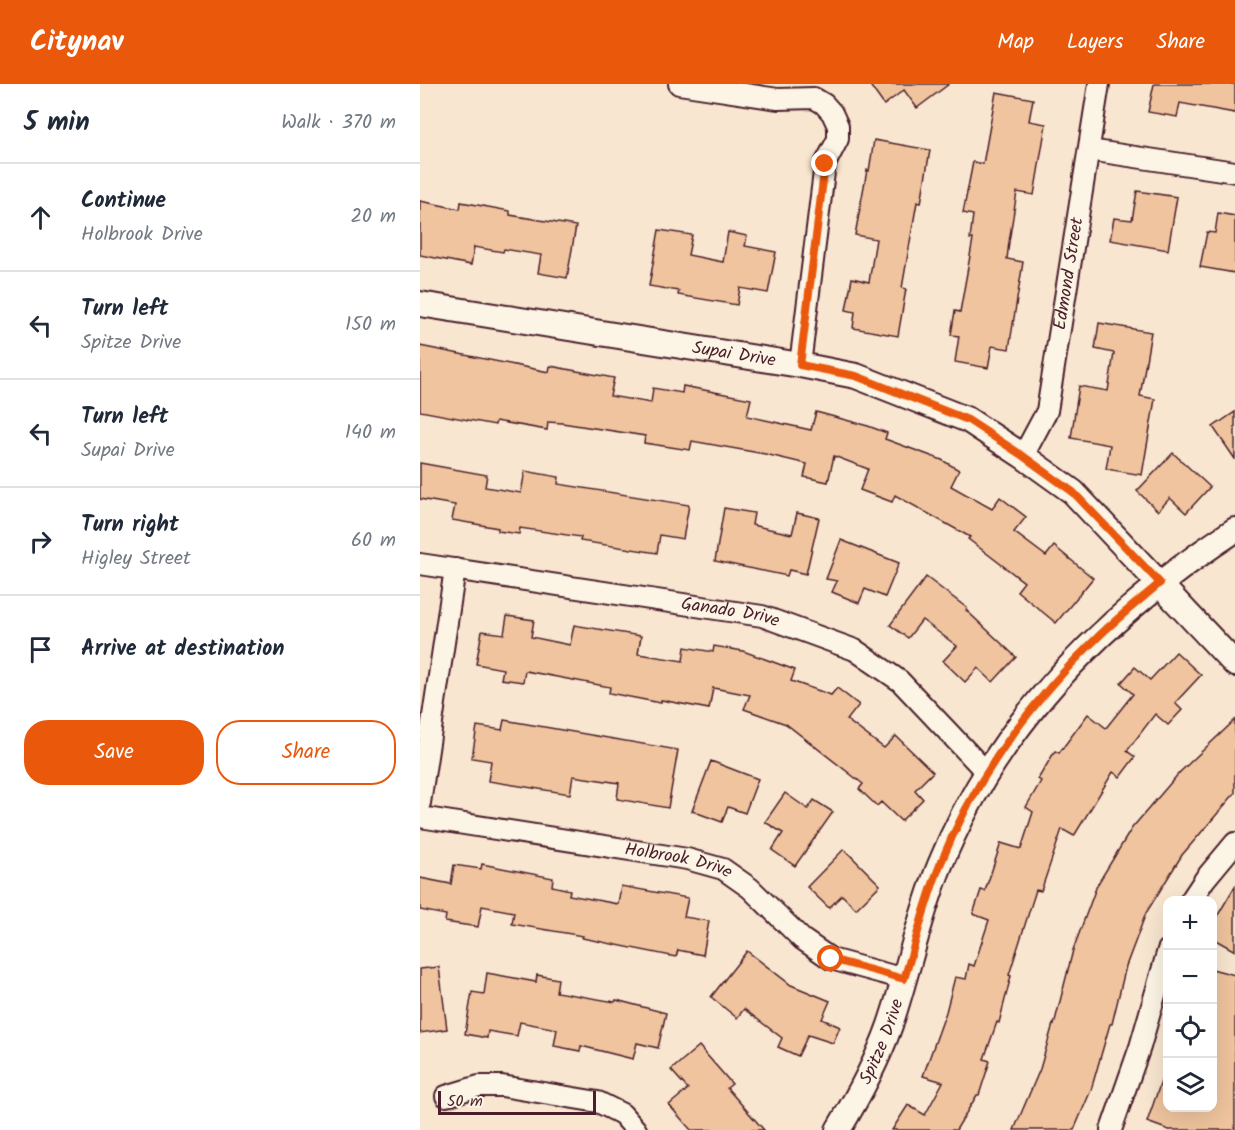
<!DOCTYPE html>
<meta charset="utf-8">
<style>
:root{--surface:#fff;--page:#f2f2f3;--text:#1f2937;--muted:#747a83;--line:#e0e1e3;--accent:#ea580c}
body{margin:0;font-family:Kalam,sans-serif;background:var(--page);color:var(--text)}
.controls{position:absolute;right:18px;bottom:18px;display:grid;overflow:hidden;border-radius:12px;box-shadow:0 6px 24px #0002}
.controls button{width:54px;height:54px;display:grid;place-items:center;padding:0;border:0;border-bottom:2px solid var(--line);background:var(--surface);color:var(--text);font:30px sans-serif}
.scale{position:absolute;left:18px;bottom:15px;width:158px;box-sizing:border-box;padding-left:6px;border:3px solid #4a1f2b;border-top:0;font-size:16px;line-height:21px;white-space:nowrap;color:#4a1f2b;-webkit-text-stroke:4px #fcf5e5;paint-order:stroke}
.stop{position:absolute;width:18px;height:18px;margin:-14px;border:4px solid #ea580c;border-radius:50%;background:#fff}
.stop.end{background:#ea580c;border-color:#fff;box-shadow:0 2px 6px #0008}
.list{margin:0;padding:0;list-style:none}
h2{display:flex;justify-content:space-between;align-items:center;height:78px;margin:0;padding:0 24px;font-size:26px}
h2 small{font-size:20px;font-weight:400;color:var(--muted)}
.list li{display:grid;grid-template-columns:39px 1fr auto;gap:18px;align-items:center;box-sizing:border-box;height:108px;padding:0 24px;border-top:2px solid var(--line)}
.list b{display:block;font-size:22px;white-space:nowrap}
.list p{margin:0;font-size:20px;white-space:nowrap;color:var(--muted)}
.list em{font-size:20px;font-style:normal;color:var(--muted)}
.actions{display:flex;gap:12px;padding:18px 24px}
.actions a{flex:1;padding:14px 0;border:2px solid var(--accent);border-radius:24px;text-align:center;font-size:21px;color:var(--accent)}
.actions .main{background:var(--accent);color:#fff}
.icon{flex:none;width:33px;height:33px;fill:none;stroke:currentColor;stroke-width:2;stroke-linecap:round;stroke-linejoin:round}
.map{position:relative;flex:none;width:815px;height:1046px;overflow:hidden}
header{display:flex;align-items:center;gap:36px;box-sizing:border-box;height:84px;padding:0 30px;background:var(--accent);color:#fff}
header strong{font-size:28px}
nav{display:flex;gap:33px;margin-inline-start:auto;font-size:21px}
main{display:flex}
aside{flex:1;background:var(--surface)}
.map>svg:first-child{display:block}
.building{fill:#efc49e;stroke:#4a1f2b;stroke-width:1.5}
.lines{fill:none;stroke-linecap:round;stroke-linejoin:round}
.minor-casing{stroke:#4a1f2b;stroke-width:24}
.tertiary-casing{stroke:#4a1f2b;stroke-width:28}
.minor{stroke:#fcf5e5;stroke-width:20}
.tertiary{stroke:#fcf5e5;stroke-width:24}
.route{stroke:#ea580c;stroke-width:8}
.labels{text-anchor:middle;dominant-baseline:central;stroke-width:6;stroke-linejoin:round;paint-order:stroke}
.street-label{font-size:18px;fill:#4a1f2b;stroke:#fcf5e5}
</style>
<header>
<strong>Citynav</strong>
<nav><a>Map</a><a>Layers</a><a>Share</a></nav>
</header>
<main>
<aside>
<h2>5 min<small>Walk · 370 m</small></h2>
<ul class="list">
<li><svg class="icon" aria-label="ahead" viewBox="0 0 24 24"><path d="M12 20V5M6 11l6-6 6 6"/></svg><div><b>Continue</b><p>Holbrook Drive</p></div><em>20 m</em></li>
<li><svg class="icon" aria-label="left" viewBox="0 0 24 24"><path d="M17 20v-9H6M10 6l-5 5 5 5"/></svg><div><b>Turn left</b><p>Spitze Drive</p></div><em>150 m</em></li>
<li><svg class="icon" aria-label="left" viewBox="0 0 24 24"><path d="M17 20v-9H6M10 6l-5 5 5 5"/></svg><div><b>Turn left</b><p>Supai Drive</p></div><em>140 m</em></li>
<li><svg class="icon" aria-label="right" viewBox="0 0 24 24"><path d="M7 20v-9h11M14 6l5 5-5 5"/></svg><div><b>Turn right</b><p>Higley Street</p></div><em>60 m</em></li>
<li><svg class="icon" aria-label="arrive" viewBox="0 0 24 24"><path d="M6 21V4h12l-3 4 3 4H6"/></svg><div><b>Arrive at destination</b></div></li>
</ul>
<div class="actions"><a class="main">Save</a><a>Share</a></div>
</aside>
<div class="map">
<svg width="815" height="1046" viewBox="0 0 815 1046">
<rect width="100%" height="100%" fill="#f8e6d0"/>
<filter id="ink" filterUnits="userSpaceOnUse"><feTurbulence type="fractalNoise" baseFrequency=".0167" numOctaves="2"/><feDisplacementMap in="SourceGraphic" scale="12" xChannelSelector="R" yChannelSelector="G"/><feConvolveMatrix kernelMatrix="1 2 1 2 8 2 1 2 1" color-interpolation-filters="sRGB"/></filter>
<g filter="url(#ink)">
<!-- building -->
<g class="building">
<polygon points="449,0 529,0 497,24 484,6 464,21"/>
<polygon points="734,0 815,0 815,29 760,19 757,33 728,28"/>
<polygon points="576,8 613,15 609,37 626,40 614,111 597,108 589,158 587,175 603,178 589,265 572,262 568,284 535,278 539,252 531,251 535,227 540,228 553,155 550,155 553,131 543,129 553,78 563,80"/>
<polygon points="454,56 510,66 501,119 497,118 482,204 486,205 478,252 433,244 435,228 426,226 432,194 449,198 456,155 435,151 447,86 449,87"/>
<polygon points="717,107 757,113 748,166 690,156 694,134 712,136"/>
<polygon points="0,117 40,125 41,118 90,127 90,131 156,142 147,194 118,189 121,171 84,165 83,168 54,163 51,181 0,171"/>
<polygon points="798,129 815,132 815,189 780,183 787,148 795,149"/>
<polygon points="239,146 272,151 268,171 303,178 308,148 327,152 325,162 356,168 348,209 320,204 317,221 258,211 259,207 229,202"/>
<polygon points="679,239 731,248 720,312 735,315 722,391 686,385 690,361 651,354 659,302 688,307 694,269 675,265"/>
<polygon points="0,262 129,288 130,282 194,294 190,312 231,319 233,304 262,309 263,302 331,315 327,332 391,346 396,328 448,342 467,349 465,355 522,376 539,386 531,402 572,425 580,413 606,433 594,448 626,472 634,462 673,494 636,539 597,507 604,498 548,455 550,453 475,411 472,418 440,406 448,385 414,372 408,398 384,393 387,380 345,370 272,357 270,366 224,359 225,352 142,339 128,338 127,346 76,337 75,341 0,327"/>
<polygon points="815,328 815,375 793,343"/>
<polygon points="753,369 790,403 766,429 750,414 738,427 717,407"/>
<polygon points="0,379 67,391 65,403 101,409 105,387 139,393 138,400 269,421 263,455 240,451 237,469 160,457 161,453 100,444 99,450 78,447 78,444 32,436 35,421 0,415"/>
<polygon points="304,424 334,429 332,441 372,450 377,429 399,434 386,490 369,486 367,492 295,477"/>
<polygon points="421,456 479,479 465,513 445,505 439,519 412,508 417,497 406,495"/>
<polygon points="506,493 547,524 546,526 596,573 573,598 558,584 545,598 523,577 537,562 502,536 488,554 470,541"/>
<polygon points="87,532 114,536 111,553 150,561 154,541 221,552 218,570 263,577 265,563 293,568 294,562 323,567 375,586 371,597 411,611 417,604 439,621 427,636 464,664 476,652 513,688 495,706 503,715 481,737 461,718 457,722 439,705 443,700 366,640 324,625 330,611 293,604 289,625 241,616 241,619 189,609 190,603 105,587 103,598 81,595 83,585 56,580 62,547 84,550"/>
<polygon points="756,568 781,591 755,619 762,626 748,641 735,630 707,667 715,673 700,693 693,688 654,752 642,745 621,807 616,806 589,891 591,892 579,939 577,938 564,975 570,977 559,1011 557,1011 536,1046 472,1046 488,1021 505,1031 523,998 503,992 526,928 535,893 546,895 549,880 554,882 569,836 553,830 561,806 565,807 581,759 601,765 613,728 606,723 621,697 618,695 635,667 639,669 668,630 686,644 713,610 701,599 715,583 730,596"/>
<polygon points="84,636 258,666 248,724 197,715 199,699 153,692 150,710 68,697 71,677 52,674 57,642 82,646"/>
<polygon points="815,636 815,709 762,771 726,829 706,882 692,940 690,940 671,1006 654,1046 594,1046 620,985 633,940 634,941 653,866 677,801 712,744 760,688"/>
<polygon points="291,677 338,695 325,729 308,723 302,738 272,727"/>
<polygon points="365,709 388,725 394,716 413,728 375,782 352,766 363,749 345,738"/>
<polygon points="424,765 460,801 436,825 422,811 409,824 387,803"/>
<polygon points="62,780 133,794 132,802 150,806 149,811 198,820 201,802 268,814 264,833 289,837 283,871 258,866 256,873 162,854 163,852 92,840 94,828 62,822 58,843 25,838 26,831 0,826 0,794 31,800 34,781 61,785"/>
<polygon points="815,802 815,867 792,854 792,841"/>
<polygon points="327,867 371,901 410,917 402,935 420,943 413,959 388,951 378,972 358,963 362,954 324,925 317,934 291,913"/>
<polygon points="19,883 27,945 0,949 0,885"/>
<polygon points="792,885 815,891 815,1046 749,1046 727,1038 745,986 747,986 747,1023 792,1023"/>
<polygon points="67,889 116,898 117,891 138,895 136,908 195,918 196,916 246,929 238,964 217,959 213,975 161,962 160,967 134,962 137,945 100,938 97,952 68,947 67,954 45,950 52,908 64,910"/>
<polygon points="279,962 312,1000 307,1004 344,1046 271,1046 249,1021 268,1005 251,986"/>
</g>
<g class="lines">
<!-- minor casing -->
<g class="minor-casing">
<g id="minor">
<polyline points="259,0 358,15 394,14 404,20 412,29 418,42 418,55 405,80 380,281"/>
<polyline points="669,66 815,88"/>
<path id="s1" d="M603 372 627 327 679 0"/>
<path id="s2" d="M0 480 342 532 435 566 480 597 567 689"/>
<polyline points="0,719 35,485"/>
<path id="s3" d="M0 733 267 775 303 785 330 804 382 855 411 875 484 895"/>
<polyline points="771,816 785,795 815,759"/>
<polyline points="26,1012 59,1002 82,1002 178,1018 202,1030 216,1046"/>
<polyline points="691,1046 720,963 748,866"/>
</g>
</g>
<!-- tertiary casing -->
<g class="tertiary-casing">
<g id="tertiary">
<path id="s4" d="M0 220 380 281 436 292 548 336 603 372 653 408 815 580"/>
<path id="s5" d="M418 1046C438 1013 457 978 470 941 488 888 499 832 520 781 578 638 688 529 815 446"/>
</g>
</g>
<!-- minor -->
<use href="#minor" class="minor"/>
<!-- tertiary -->
<use href="#tertiary" class="tertiary"/>
</g>
</g>
<g class="lines" filter="url(#ink)">
<!-- route -->
<path class="route" d="M405 80 380 281 436 292 548 336 603 372 653 408 740 499C720 516 700 532 681 550 613 615 555 693 520 781 505 818 496 857 484 895L411 875"/>
</g>
<g class="labels">
<!-- street labels -->
<g class="street-label">
<text stroke="none"><textPath href="#s1" startOffset="190">Edmond Street</textPath></text>
<text stroke="none"><textPath href="#s4" startOffset="318">Supai Drive</textPath></text>
<text stroke="none"><textPath href="#s2" startOffset="314">Ganado Drive</textPath></text>
<text stroke="none"><textPath href="#s3" startOffset="262">Holbrook Drive</textPath></text>
<text stroke="none"><textPath href="#s5" startOffset="99">Spitze Drive</textPath></text>
</g>
</g>
</svg>
<div class="controls">
<button>+</button>
<button>−</button>
<button><svg class="icon" aria-label="locate" viewBox="0 0 24 24"><circle cx="12" cy="12" r="6"/><path d="M12 2v4M12 18v4M2 12h4M18 12h4"/></svg></button>
<button><svg class="icon" aria-label="layers" viewBox="0 0 24 24"><path d="M12 4l9 5-9 5-9-5zM3 14l9 5 9-5"/></svg></button>
</div>
<div class="scale">50 m</div>
<div class="stop" style="left:411px;top:875px"></div>
<div class="stop end" style="left:405px;top:80px"></div>
</div>
</main>
